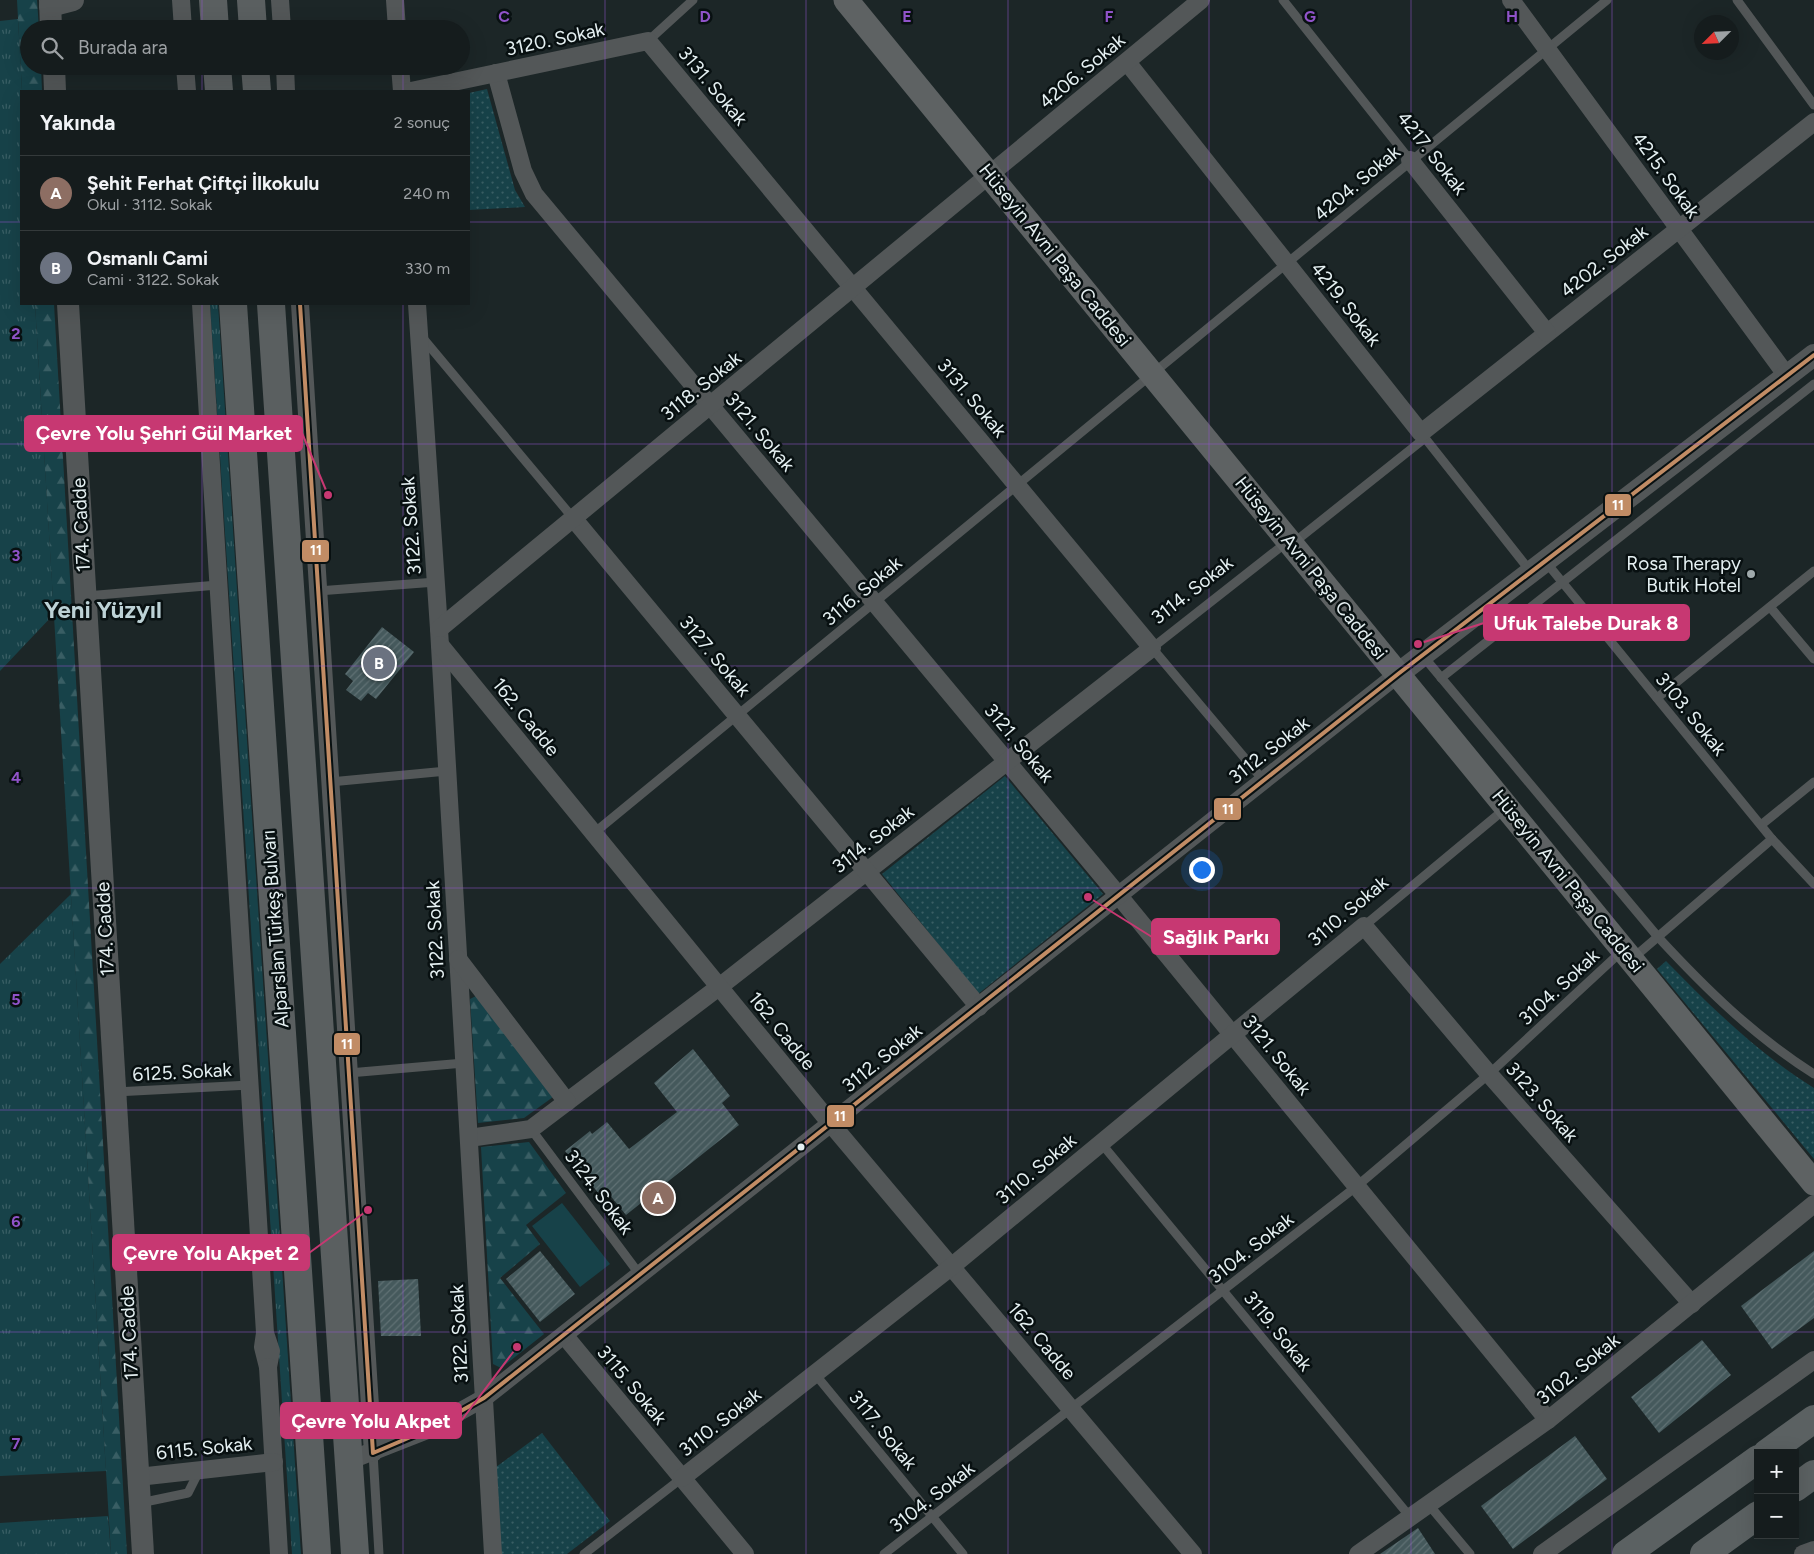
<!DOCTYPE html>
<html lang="tr">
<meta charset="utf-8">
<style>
:root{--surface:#151c1d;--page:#1e2526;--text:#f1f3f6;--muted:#9da1a4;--line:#343a3b;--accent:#8c9099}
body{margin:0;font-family:Figtree,sans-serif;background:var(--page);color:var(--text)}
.controls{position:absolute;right:15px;bottom:15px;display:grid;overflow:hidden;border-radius:0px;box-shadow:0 5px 20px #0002}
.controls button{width:45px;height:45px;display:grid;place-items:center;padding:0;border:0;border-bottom:1px solid var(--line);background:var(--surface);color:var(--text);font:25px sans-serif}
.compass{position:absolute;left:1694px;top:15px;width:45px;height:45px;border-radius:50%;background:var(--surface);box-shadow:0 5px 20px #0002;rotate:246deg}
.you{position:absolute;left:1201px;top:869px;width:18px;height:18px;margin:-12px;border:4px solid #fff;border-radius:50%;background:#1a73e8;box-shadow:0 0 0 8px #1a73e833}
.badge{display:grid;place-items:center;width:32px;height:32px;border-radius:50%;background:var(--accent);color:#fff;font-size:16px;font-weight:700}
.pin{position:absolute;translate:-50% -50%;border:2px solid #fff;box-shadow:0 1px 5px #0006}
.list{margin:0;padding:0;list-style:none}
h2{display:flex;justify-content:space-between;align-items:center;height:65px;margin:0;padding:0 20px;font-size:21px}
h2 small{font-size:16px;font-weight:400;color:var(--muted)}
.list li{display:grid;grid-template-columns:32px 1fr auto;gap:15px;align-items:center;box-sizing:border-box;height:75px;padding:0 20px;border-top:1px solid var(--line)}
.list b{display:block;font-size:19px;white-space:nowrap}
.list p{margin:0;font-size:16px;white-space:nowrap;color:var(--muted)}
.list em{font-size:16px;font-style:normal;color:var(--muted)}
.icon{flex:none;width:28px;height:28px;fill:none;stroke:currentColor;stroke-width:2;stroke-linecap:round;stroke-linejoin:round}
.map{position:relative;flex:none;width:1814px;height:1554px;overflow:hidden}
.search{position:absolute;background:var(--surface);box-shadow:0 5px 20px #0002;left:20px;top:20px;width:450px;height:55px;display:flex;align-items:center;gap:12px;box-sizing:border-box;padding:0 18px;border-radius:28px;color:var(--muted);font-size:19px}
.panel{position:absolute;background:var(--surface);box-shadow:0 5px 20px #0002;left:20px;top:90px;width:450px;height:215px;border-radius:0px}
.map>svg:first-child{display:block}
.grass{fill:url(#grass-tufts)}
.forest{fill:url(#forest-firs)}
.park{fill:url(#park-dots)}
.pitch{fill:#174249}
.building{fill:url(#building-hatch)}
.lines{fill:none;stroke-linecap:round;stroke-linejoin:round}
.service{stroke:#535758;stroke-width:9}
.minor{stroke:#535758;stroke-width:18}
.tertiary{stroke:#535758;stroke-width:22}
.secondary{stroke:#5e6263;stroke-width:25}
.primary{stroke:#5b6162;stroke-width:28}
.trunk{stroke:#5a5f60;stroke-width:28}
.bus-1-casing{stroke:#081011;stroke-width:8}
.bus-1{stroke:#c18c65;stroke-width:4}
.grid{fill:none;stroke:#9053c9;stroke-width:1;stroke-opacity:0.55}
.poi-dot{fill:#9fa9ab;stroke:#081011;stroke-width:2}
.bus-dot{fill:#e5f0f2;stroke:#081011;stroke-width:2}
.labels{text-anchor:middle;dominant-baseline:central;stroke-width:5;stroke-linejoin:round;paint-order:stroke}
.street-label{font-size:19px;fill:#e5f0f2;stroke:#081011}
.poi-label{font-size:19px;fill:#e5f0f2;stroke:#081011;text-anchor:end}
.district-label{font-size:24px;font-weight:bold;fill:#bdd2d6;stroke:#081011}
.grid-label{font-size:16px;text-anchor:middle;font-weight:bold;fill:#9053c9;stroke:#081011;stroke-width:5;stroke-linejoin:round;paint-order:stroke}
.leader{fill:none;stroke:#c73872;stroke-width:2}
.callout-dot{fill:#c73872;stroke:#081011;stroke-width:2}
.callout{fill:#c73872;stroke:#c73872;stroke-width:2}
.callout-label{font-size:20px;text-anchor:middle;font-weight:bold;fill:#fff}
.line-badge{stroke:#081011;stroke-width:2}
.badge-label{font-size:14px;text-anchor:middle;font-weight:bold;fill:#fff}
</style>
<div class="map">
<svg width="1814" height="1554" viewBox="0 0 1814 1554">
<defs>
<pattern id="grass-tufts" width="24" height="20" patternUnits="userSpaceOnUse" patternTransform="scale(1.25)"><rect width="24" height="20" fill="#174249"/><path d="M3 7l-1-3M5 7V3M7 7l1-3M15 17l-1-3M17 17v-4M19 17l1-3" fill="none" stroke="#395e64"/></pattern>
<pattern id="forest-firs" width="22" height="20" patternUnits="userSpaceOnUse" patternTransform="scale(1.25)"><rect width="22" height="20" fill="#174249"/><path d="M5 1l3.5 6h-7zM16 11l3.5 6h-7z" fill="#395e64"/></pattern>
<pattern id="park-dots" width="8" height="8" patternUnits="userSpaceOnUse" patternTransform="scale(1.25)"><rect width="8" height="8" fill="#174249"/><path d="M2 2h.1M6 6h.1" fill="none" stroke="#395e64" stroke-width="1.8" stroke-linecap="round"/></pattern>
<pattern id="building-hatch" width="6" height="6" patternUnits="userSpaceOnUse" patternTransform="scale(1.25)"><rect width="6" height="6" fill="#45595c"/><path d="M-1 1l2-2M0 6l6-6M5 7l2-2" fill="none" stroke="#607174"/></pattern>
</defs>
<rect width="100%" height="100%" fill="#1c2627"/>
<!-- grass -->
<g class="grass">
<polygon points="18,19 22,91 21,304 35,304 54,614 0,671 0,21"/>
<polygon points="210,304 218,304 301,1554 292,1554"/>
<polygon points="71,894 106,1471 0,1476 0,964"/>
<polygon points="108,1516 111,1554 0,1554 0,1523"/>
</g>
<!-- forest -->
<g class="forest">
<polygon points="17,0 37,0 39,29 29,29 29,66 41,66 42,91 22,91"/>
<polygon points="35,304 54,304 127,1554 111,1554"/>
<polygon points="476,996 553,1097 524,1118 478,1123 470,999"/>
<polygon points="529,1142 566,1193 526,1225 540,1244 500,1278 544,1334 501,1368 493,1364 481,1147"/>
</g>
<!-- park -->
<g class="park">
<polygon points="487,89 515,190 525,207 469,210 469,93"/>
<polygon points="1005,776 1103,894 978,994 882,874"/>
<path d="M1666 961C1712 1008 1758 1053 1814 1088V1159L1657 969Z"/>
<polygon points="542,1433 610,1521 567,1554 500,1554 496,1467"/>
</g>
<!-- pitch -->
<polygon class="pitch" points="562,1203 610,1264 580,1287 532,1226"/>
<!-- building -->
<g class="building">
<polygon points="382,627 414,652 376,699 368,693 361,701 346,690 353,681 345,674"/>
<polygon points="693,1049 730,1096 722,1103 739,1125 626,1215 609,1194 603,1199 565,1151 590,1131 592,1134 607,1122 629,1149 677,1112 654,1083"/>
<polygon points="540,1251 575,1294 540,1322 506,1279"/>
<polygon points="1814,1251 1814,1318 1772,1349 1741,1306"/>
<polygon points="418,1279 421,1336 381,1336 378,1281"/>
<polygon points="1702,1340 1731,1375 1659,1433 1631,1397"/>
<polygon points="1575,1436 1607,1479 1513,1549 1481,1506"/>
<polygon points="1418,1528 1435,1554 1380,1554"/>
</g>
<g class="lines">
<!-- service -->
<g class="service">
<polyline points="1283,0 1410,160"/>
<polyline points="1737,0 1814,105"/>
<polyline points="648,41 693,0"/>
<polyline points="421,336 573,518"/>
<polyline points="1421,433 1531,572"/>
<polyline points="1292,544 1425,438"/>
<polyline points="1545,561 1772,839 1814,884"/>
<polyline points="318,591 436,582"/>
<polyline points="86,596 218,585"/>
<polyline points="1770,607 1814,659"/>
<path d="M1423 656 1658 937C1706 989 1754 1036 1814 1074"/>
<polyline points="1441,678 1814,384"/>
<polyline points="1657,698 1814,571"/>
<polyline points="1264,781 1152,648 1287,542"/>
<polyline points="330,782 447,771"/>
<polyline points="1761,825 1814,782"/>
<polyline points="594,833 1607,0"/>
<polyline points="1364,926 1506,808"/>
<polyline points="1632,959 1772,839"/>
<polyline points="349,1073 464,1063"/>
<polyline points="115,1092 250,1085"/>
<polyline points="531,1129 640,1275"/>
<polyline points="1101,1143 1411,1518"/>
<polyline points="815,1374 963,1554"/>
<polyline points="373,1453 379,1554"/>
<polyline points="140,1503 188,1493 199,1471"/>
<polyline points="1429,1505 1470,1554"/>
<polyline points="584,1554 682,1478"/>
<polyline points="884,1554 1357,1186 1489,1074 1623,950"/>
</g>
<!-- minor -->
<g class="minor">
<polyline points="181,0 183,29"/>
<polyline points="280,0 282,29"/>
<polyline points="395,0 397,29"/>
<polyline points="1511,0 1787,376"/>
<polyline points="1127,62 1421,433 1814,122"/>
<polyline points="185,66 187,91"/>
<polyline points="285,66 286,91"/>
<polyline points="400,66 402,91"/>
<polyline points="496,73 523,171 534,194 1119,896 1548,1420"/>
<polyline points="411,91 648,41 1152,648 719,987 531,1129 469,1138"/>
<polyline points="1410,160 1547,333"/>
<polyline points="201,304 265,1333 263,1347 268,1367 271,1351 265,1333"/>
<polyline points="300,304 373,1453"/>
<polyline points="417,304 439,629 493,1554"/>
<polyline points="573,518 979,1007"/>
<polyline points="439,629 1201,0"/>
<polyline points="440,645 832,1125 1193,1554"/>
<polyline points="458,959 567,1102"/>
<polyline points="564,1335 745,1554"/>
<polyline points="268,1367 279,1554"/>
<polyline points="348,1461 427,1430 484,1398 1398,674"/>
<polyline points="138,1477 274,1462"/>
<polyline points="682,1478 951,1267 1364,926 1489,1074 1692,1304"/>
<polyline points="1358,1554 1548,1420 1814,1204"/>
<polyline points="1542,1554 1814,1360"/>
<polyline points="1803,1554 1814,1550"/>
</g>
<!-- tertiary -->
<g class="tertiary">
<polyline points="50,0 51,29"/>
<polyline points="50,6 73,0"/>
<polyline points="54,66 55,91"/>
<polyline points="68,304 143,1554"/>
<polyline points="1398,674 1814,355"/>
</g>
<!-- secondary -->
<polyline class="secondary" points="846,0 1814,1183"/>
<!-- primary -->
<g class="primary">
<polyline points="1767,1453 1814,1419"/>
<polyline points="1795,1488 1814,1474"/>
<polyline points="1626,1554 1758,1459"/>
<polyline points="1704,1554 1758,1515"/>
</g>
<!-- trunk -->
<g class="trunk">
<polyline points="213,0 215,29"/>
<polyline points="251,0 253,29"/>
<polyline points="217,66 219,91"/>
<polyline points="255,66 257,91"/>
<polyline points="233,304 317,1554"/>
<polyline points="271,304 355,1554"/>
</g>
<!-- bus-1 casing -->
<g class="bus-1-casing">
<polyline id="bus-1" points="300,304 373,1453 427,1430 484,1398 1398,674 1814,355"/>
</g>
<!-- bus-1 -->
<use href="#bus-1" class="bus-1"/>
</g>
<!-- grid -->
<path class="grid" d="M202 0V29M403 0V29M605 0V1554M806 0V1554M1008 0V1554M1209 0V1554M1411 0V1554M1612 0V1554M202 66V91M403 66V91M0 222H21M469 222H1814M202 304V1554M403 304V1554M0 444H1814M0 666H1814M0 888H1814M0 1110H1814M0 1332H1814"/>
<!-- markers -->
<circle class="poi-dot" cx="1751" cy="574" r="5"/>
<circle class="bus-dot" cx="801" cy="1147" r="4.5"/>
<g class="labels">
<!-- street labels -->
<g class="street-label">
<text transform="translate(555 39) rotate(-12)">3120. Sokak</text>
<text transform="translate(1082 71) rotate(-40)">4206. Sokak</text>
<text transform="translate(713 86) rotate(50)">3131. Sokak</text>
<text transform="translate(1432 153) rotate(52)">4217. Sokak</text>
<text transform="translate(1666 175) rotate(54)">4215. Sokak</text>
<text transform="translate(1357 183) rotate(-40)">4204. Sokak</text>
<text transform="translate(1055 255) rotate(51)">Hüseyin Avni Paşa Caddesi</text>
<text transform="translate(1604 261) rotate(-38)">4202. Sokak</text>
<text transform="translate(1346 304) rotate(52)">4219. Sokak</text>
<text transform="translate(701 386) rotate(-39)">3118. Sokak</text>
<text transform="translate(972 398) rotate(50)">3131. Sokak</text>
<text transform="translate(760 432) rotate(50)">3121. Sokak</text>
<text transform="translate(81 525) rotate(-93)">174. Cadde</text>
<text transform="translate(411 526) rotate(-94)">3122. Sokak</text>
<text transform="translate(1311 568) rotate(51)">Hüseyin Avni Paşa Caddesi</text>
<text transform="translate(1192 590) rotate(-38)">3114. Sokak</text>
<text transform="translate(862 591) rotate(-40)">3116. Sokak</text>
<text transform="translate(715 656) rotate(50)">3127. Sokak</text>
<text transform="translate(1691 714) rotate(51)">3103. Sokak</text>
<text transform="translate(526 717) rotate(51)">162. Cadde</text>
<text transform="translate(1019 743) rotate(50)">3121. Sokak</text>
<text transform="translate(1269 750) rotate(-38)">3112. Sokak</text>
<text transform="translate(873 839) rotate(-38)">3114. Sokak</text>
<text transform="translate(1568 881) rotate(51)">Hüseyin Avni Paşa Caddesi</text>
<text transform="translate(1348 911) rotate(-40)">3110. Sokak</text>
<text transform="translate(105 929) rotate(-93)">174. Cadde</text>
<text transform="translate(275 929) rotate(-94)">Alparslan Türkeş Bulvarı</text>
<text transform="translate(435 930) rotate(-93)">3122. Sokak</text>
<text transform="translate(1559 987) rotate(-43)">3104. Sokak</text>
<text transform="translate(782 1031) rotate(51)">162. Cadde</text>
<text transform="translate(1277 1055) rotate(51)">3121. Sokak</text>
<text transform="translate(882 1058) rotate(-39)">3112. Sokak</text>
<text transform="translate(182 1072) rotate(-3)">6125. Sokak</text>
<text transform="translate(1542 1102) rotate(49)">3123. Sokak</text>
<text transform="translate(1036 1169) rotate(-40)">3110. Sokak</text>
<text transform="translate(599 1192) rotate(53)">3124. Sokak</text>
<text transform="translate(1251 1248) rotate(-38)">3104. Sokak</text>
<text transform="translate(1278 1331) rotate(51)">3119. Sokak</text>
<text transform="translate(129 1333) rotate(-93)">174. Cadde</text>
<text transform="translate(459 1334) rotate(-93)">3122. Sokak</text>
<text transform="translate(1042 1341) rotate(50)">162. Cadde</text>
<text transform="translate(1578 1369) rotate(-39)">3102. Sokak</text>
<text transform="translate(632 1385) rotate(50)">3115. Sokak</text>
<text transform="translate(720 1422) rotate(-38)">3110. Sokak</text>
<text transform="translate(883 1430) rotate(51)">3117. Sokak</text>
<text transform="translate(204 1448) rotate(-6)">6115. Sokak</text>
<text transform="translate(932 1497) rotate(-38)">3104. Sokak</text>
</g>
<!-- poi labels -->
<g class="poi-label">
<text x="1741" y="563">Rosa Therapy<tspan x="1741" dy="22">Butik Hotel</tspan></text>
</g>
<!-- district labels -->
<g class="district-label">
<text x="103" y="609">Yeni Yüzyıl</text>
</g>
</g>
<g class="grid-label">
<text x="504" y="22">C</text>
<text x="705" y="22">D</text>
<text x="907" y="22">E</text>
<text x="1109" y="22">F</text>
<text x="1310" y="22">G</text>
<text x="1512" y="22">H</text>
<text x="16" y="339">2</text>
<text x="16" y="561">3</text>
<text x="16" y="783">4</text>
<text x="16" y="1005">5</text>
<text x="16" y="1227">6</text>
<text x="16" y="1449">7</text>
</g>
<!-- callouts -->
<path class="leader" d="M328 495L302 433M1418 644L1484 623M1088 897L1152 937M368 1210L309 1253M517 1347L461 1421"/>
<g class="callout-dot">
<circle cx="328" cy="495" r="5"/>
<circle cx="1418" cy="644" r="5"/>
<circle cx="1088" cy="897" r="5"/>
<circle cx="368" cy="1210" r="5"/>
<circle cx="517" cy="1347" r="5"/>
</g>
<g class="callout">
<rect x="25" y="416" width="277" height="35" rx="5"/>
<rect x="1484" y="605" width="205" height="35" rx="5"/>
<rect x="1152" y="919" width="127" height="35" rx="5"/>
<rect x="113" y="1235" width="196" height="35" rx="5"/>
<rect x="281" y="1403" width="180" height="35" rx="5"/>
</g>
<g class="callout-label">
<text x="164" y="440">Çevre Yolu Şehri Gül Market</text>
<text x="1586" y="630">Ufuk Talebe Durak 8</text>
<text x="1216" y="944">Sağlık Parkı</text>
<text x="211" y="1260">Çevre Yolu Akpet 2</text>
<text x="371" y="1428">Çevre Yolu Akpet</text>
</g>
<g class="line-badge">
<rect x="1604" y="493" width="28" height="24" rx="5" fill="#c18c65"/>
<rect x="301" y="539" width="29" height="24" rx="5" fill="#c18c65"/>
<rect x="1213" y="797" width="29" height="24" rx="5" fill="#c18c65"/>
<rect x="333" y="1032" width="28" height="24" rx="5" fill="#c18c65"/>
<rect x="826" y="1104" width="29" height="24" rx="5" fill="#c18c65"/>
</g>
<g class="badge-label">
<text x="1618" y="510">11</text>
<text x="316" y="555">11</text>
<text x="1228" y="814">11</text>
<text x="347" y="1049">11</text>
<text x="840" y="1121">11</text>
</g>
</svg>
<div class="controls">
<button>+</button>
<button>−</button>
</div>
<svg class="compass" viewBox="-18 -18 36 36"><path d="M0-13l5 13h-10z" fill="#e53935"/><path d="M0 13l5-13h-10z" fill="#9da1a4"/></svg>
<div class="you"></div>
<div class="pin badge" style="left:658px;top:1198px;background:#8d6e63">A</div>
<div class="pin badge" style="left:379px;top:663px;background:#6b7280">B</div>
<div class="search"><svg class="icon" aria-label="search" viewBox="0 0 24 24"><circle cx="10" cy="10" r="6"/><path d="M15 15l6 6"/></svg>Burada ara</div>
<section class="panel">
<h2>Yakında<small>2 sonuç</small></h2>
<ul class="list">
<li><span class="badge" style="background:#8d6e63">A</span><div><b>Şehit Ferhat Çiftçi İlkokulu</b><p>Okul · 3112. Sokak</p></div><em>240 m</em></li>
<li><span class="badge" style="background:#6b7280">B</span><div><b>Osmanlı Cami</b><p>Cami · 3122. Sokak</p></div><em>330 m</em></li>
</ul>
</section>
</div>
